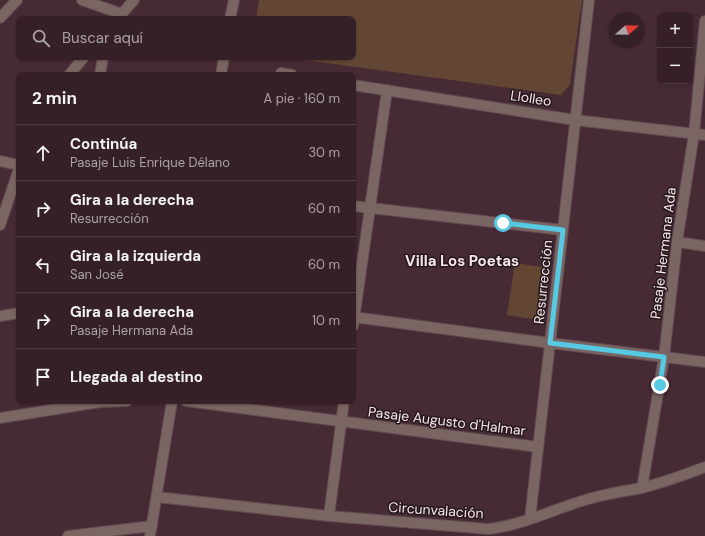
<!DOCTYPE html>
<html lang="es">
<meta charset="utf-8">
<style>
:root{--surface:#352027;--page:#402d33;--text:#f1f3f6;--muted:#aaa3a7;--line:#4f3e44}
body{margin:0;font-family:"DM Sans",sans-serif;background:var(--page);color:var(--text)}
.controls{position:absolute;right:12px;top:12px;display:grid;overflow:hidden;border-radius:8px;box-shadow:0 1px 3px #0004}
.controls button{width:36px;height:36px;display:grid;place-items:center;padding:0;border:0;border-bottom:1px solid var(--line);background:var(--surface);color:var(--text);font:20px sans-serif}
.compass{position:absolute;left:609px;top:12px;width:36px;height:36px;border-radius:50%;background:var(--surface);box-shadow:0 1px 3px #0004;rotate:70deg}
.stop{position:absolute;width:12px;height:12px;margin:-9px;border:3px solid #57c9e2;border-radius:50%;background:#fff}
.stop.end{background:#57c9e2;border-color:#fff;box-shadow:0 1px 4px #0008}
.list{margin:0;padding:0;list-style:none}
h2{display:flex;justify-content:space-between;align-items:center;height:52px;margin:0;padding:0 16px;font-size:17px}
h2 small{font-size:13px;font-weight:400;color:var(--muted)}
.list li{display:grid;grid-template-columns:26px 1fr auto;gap:12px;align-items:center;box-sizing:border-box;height:56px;padding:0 16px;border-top:1px solid var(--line)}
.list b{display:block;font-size:15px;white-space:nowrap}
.list p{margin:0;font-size:13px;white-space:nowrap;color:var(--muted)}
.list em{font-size:13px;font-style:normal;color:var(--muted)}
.icon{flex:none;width:22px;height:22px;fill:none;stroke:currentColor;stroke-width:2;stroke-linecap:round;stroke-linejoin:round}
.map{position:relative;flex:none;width:705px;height:536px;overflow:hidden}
.search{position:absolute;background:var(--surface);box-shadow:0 1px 3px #0004;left:16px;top:16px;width:340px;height:44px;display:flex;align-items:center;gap:10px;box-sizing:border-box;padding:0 14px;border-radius:8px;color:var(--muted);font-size:15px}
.panel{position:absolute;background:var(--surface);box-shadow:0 1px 3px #0004;left:16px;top:72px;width:340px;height:332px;border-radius:8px}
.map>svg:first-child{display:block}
.green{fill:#624633}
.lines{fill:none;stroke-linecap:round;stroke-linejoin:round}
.minor-casing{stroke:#634951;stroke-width:12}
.minor{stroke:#796562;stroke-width:10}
.route{stroke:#57c9e2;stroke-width:5}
.labels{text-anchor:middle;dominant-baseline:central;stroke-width:3;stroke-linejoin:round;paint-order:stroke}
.street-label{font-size:14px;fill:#f7e5ea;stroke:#25181c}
.neighbourhood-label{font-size:15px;font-weight:bold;fill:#f7e5ea;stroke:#25181c}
</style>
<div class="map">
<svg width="705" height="536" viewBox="0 0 705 536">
<rect width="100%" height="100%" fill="#472b34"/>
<!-- green -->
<g class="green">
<polygon points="259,0 582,0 570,84 561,95 283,57 353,57 353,19 256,19"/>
<polygon points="515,263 548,268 540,320 507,315"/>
</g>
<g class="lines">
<!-- minor casing -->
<g class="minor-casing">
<g id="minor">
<polyline points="82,0 122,14"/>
<polyline points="0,18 17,0"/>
<polyline points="118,18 134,0"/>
<polyline points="230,19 234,0"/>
<polyline points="281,73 292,75"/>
<polyline points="69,75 84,57"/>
<polyline points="100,75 103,57"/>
<polyline points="221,75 224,57"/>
<polyline points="353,85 575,120 705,135"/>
<polyline points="0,161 19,165"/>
<polyline points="353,206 563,230"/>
<polyline points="0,225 19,169"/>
<polyline points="677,242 705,246"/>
<polyline points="0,316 19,313"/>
<polyline points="353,317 550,343 705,362"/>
<polyline points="353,326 387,90"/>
<polyline points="186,401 538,447"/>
<polyline points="0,418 100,402 127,401"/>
<polyline points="642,488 664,357 677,242 694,134 705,21"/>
<path d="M157 497 329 516 488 529C526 525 559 506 596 497 611 493 626 491 641 488 663 483 684 475 705 467"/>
<polyline points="329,516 344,401"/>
<polyline points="530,519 589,0"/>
<polyline points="68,536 152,526"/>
<polyline points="150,536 172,401"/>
</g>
</g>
<!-- minor -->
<use href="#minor" class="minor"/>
</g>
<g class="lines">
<!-- route -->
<polyline class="route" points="503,223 563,230 550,343 664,357 660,385"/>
</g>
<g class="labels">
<!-- street labels -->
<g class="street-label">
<text transform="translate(531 98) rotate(9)">Llolleo</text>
<text transform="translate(663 253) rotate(-83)">Pasaje Hermana Ada</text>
<text transform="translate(543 282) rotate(-84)">Resurrección</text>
<text transform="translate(447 421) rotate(7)">Pasaje Augusto d'Halmar</text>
<text transform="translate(436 510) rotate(4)">Circunvalación</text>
</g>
<!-- neighbourhood labels -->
<g class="neighbourhood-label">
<text x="462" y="261">Villa Los Poetas</text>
</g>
</g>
</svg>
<div class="controls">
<button>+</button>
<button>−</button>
</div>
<svg class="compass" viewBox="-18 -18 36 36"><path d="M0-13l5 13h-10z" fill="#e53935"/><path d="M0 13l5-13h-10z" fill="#aaa3a7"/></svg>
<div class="stop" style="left:503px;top:223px"></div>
<div class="stop end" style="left:660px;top:385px"></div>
<div class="search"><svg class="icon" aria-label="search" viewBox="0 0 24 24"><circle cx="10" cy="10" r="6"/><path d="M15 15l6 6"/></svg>Buscar aquí</div>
<section class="panel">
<h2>2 min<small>A pie · 160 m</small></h2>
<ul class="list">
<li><svg class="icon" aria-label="ahead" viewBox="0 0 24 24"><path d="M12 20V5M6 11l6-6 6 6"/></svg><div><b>Continúa</b><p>Pasaje Luis Enrique Délano</p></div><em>30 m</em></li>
<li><svg class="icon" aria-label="right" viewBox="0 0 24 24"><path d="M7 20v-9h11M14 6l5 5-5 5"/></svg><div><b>Gira a la derecha</b><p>Resurrección</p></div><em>60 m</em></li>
<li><svg class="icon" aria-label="left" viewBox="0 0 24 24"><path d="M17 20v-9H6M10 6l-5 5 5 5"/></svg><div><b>Gira a la izquierda</b><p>San José</p></div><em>60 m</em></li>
<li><svg class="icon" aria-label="right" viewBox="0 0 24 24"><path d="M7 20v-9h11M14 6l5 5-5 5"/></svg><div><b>Gira a la derecha</b><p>Pasaje Hermana Ada</p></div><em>10 m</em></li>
<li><svg class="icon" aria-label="arrive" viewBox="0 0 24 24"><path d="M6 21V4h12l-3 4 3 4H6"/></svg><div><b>Llegada al destino</b></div></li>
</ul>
</section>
</div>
